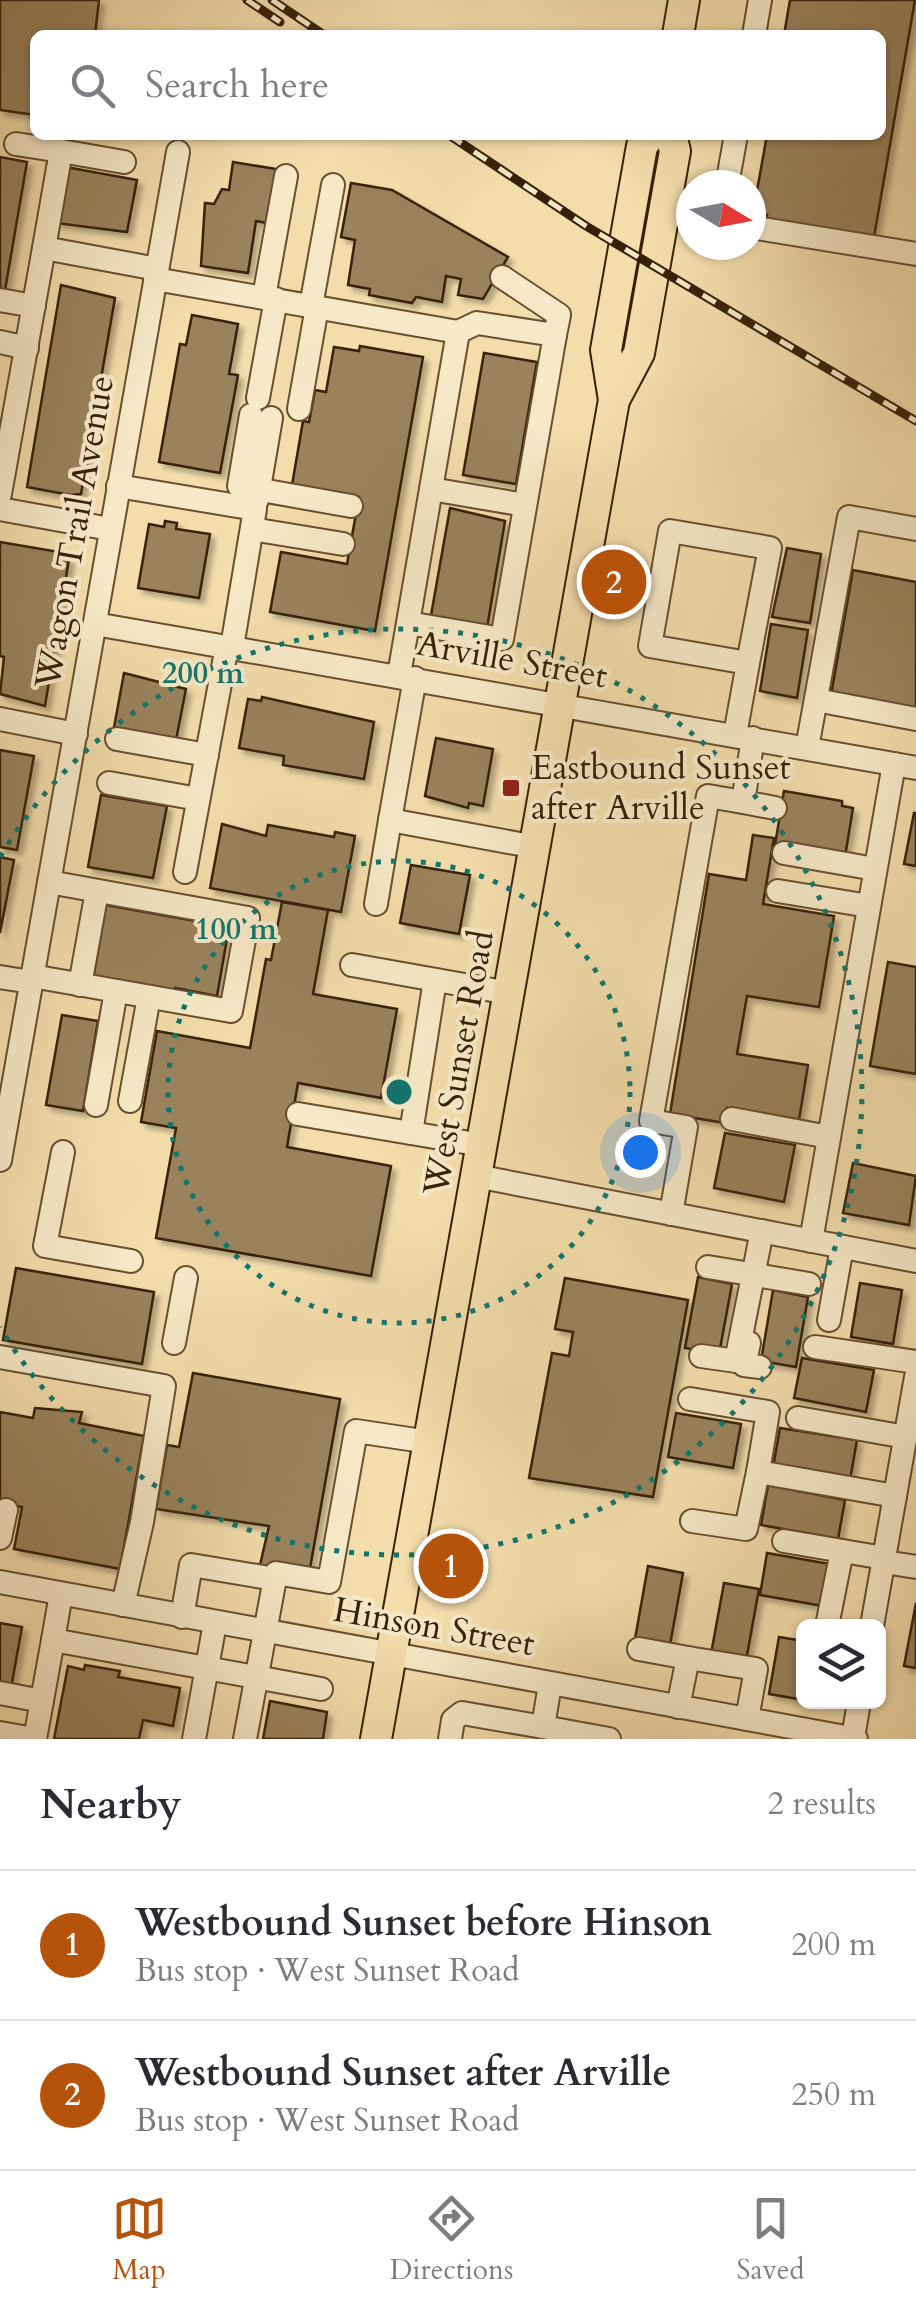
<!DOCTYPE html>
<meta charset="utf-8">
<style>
:root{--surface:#fff;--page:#f2f2f3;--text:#2b2b33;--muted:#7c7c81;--line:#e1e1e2;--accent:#b45309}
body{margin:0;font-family:Cardo,serif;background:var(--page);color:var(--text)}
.controls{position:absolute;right:30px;bottom:30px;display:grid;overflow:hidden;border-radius:15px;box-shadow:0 2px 8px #0004}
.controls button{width:90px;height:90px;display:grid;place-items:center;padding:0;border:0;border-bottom:2px solid var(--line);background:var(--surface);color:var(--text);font:50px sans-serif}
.compass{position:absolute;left:676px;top:170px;width:90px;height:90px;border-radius:50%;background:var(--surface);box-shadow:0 2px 8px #0004;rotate:100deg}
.you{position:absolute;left:640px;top:1152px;width:35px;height:35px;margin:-25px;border:8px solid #fff;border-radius:50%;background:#1a73e8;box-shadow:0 0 0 15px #1a73e833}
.badge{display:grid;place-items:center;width:65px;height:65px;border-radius:50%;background:var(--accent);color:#fff;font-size:32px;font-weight:700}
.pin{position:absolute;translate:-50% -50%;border:5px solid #fff;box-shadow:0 2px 10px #0006}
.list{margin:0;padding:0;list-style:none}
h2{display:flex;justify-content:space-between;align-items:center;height:130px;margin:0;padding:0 40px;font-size:42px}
h2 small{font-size:32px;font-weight:400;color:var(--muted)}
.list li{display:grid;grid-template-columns:65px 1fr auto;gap:30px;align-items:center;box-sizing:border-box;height:150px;padding:0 40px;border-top:2px solid var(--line)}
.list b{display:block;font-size:38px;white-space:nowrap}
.list p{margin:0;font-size:32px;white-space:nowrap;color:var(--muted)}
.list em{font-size:32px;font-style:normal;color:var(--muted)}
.icon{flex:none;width:55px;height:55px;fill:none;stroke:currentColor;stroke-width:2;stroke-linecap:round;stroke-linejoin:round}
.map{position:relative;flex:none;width:916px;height:1739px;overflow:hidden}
.search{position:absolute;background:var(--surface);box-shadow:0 2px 8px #0004;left:30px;right:30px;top:30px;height:110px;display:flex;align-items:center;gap:25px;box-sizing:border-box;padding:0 35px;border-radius:15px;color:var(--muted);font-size:38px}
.sheet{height:430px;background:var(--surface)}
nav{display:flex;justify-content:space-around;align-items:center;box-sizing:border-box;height:140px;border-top:2px solid var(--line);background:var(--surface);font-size:28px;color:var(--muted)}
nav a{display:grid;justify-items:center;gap:5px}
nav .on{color:var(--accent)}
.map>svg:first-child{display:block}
.building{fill:#99825c;stroke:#382007;stroke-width:2.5;filter:url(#shadow)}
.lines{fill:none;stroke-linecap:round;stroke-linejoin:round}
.minor-casing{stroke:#674f30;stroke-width:26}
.major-casing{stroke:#382007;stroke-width:34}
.minor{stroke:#f7e9c8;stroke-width:22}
.major{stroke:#f3ddab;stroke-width:30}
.rail-casing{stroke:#382007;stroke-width:9}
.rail{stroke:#f7e9c8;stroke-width:5;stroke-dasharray:15;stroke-linecap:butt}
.ring{fill:none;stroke:#0f766e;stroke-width:5;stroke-dasharray:5 10}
.poi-dot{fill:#8f2418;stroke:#f7e9c8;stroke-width:4}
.labels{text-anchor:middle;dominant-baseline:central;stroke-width:8;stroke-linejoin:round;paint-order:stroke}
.street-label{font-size:35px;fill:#382007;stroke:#f7e9c8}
.poi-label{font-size:35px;fill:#382007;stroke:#f7e9c8;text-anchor:start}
.centre{fill:#0f766e;stroke:#f7e9c8;stroke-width:5}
.ring-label{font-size:30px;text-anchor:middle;font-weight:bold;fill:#0f766e;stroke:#f7e9c8;stroke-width:8;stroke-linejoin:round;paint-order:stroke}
</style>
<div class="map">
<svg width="916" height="1739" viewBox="0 0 916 1739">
<defs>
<filter id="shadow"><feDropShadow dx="5" dy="5" stdDeviation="2.5" flood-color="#0004"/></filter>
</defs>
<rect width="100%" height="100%" fill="#f3ddab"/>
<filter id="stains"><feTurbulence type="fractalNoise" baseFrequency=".002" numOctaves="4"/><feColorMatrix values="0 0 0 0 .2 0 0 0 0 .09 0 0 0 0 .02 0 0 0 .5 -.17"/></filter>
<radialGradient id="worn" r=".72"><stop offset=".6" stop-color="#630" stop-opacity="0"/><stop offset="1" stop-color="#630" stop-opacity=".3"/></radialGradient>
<!-- building -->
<g class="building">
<polygon points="0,0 99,0 95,35 35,35 35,115 0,110"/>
<polygon points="790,0 915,0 873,243 765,224 767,215 753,213 767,135 881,135 881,35 784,35"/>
<polygon points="0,157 27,162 4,296 0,295"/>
<polygon points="233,162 276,169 267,223 256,221 248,273 201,266 205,203 214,204 222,189 229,190"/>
<polygon points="66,167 137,180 127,232 56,223"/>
<polygon points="351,183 392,190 508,257 483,299 458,295 461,279 446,276 442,302 416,297 412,303 369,295 370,289 348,285 355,240 341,237"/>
<polygon points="61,285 115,298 81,494 70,495 27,487"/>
<polygon points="192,315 238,324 229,374 238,375 220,473 159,462 180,344 186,345"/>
<polygon points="360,346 423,357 375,631 270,612 281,552 347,564 359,497 292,485 303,421 309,422 315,390 326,392 334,347 359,351"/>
<polygon points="484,353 537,362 516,484 463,475"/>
<polygon points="450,508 505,521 487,628 430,621"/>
<polygon points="165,521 177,523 176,529 210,534 199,598 138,588 149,524 164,527"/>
<polygon points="0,542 59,552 59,557 69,559 45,706 0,694 4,657 0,656"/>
<polygon points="787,548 821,554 810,623 772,617"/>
<polygon points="853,570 916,582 916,710 831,695"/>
<polygon points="771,624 808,630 797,698 760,691"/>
<polygon points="124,673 186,689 175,745 113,733"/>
<polygon points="262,697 374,722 364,779 283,765 284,756 239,748 248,699 261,701"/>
<polygon points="436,738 493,749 483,806 469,803 468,808 425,796"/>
<polygon points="0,750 34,756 17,850 0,847"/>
<polygon points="784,791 842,801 842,806 853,808 845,857 775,845"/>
<polygon points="101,795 167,806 153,878 88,867"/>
<polygon points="914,813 916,813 916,866 904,864"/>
<polygon points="222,824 266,836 268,825 334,837 335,832 355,836 341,912 210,888"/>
<polygon points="753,835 774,838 763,904 834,916 819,1007 747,996 737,1054 808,1065 799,1120 727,1108 725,1123 670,1114 709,874 746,880"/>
<polygon points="0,857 14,860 0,933"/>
<polygon points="411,865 470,875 459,934 400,923"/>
<polygon points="282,902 328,910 313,994 397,1009 381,1098 298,1083 287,1147 391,1166 371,1276 156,1238 176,1128 141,1122 157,1031 250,1048 266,959 271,960"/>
<polygon points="106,905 229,927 217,996 175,988 173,999 92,985"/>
<polygon points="888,962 916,967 916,1074 870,1066"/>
<polygon points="62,1015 98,1021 83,1111 46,1105"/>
<polygon points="725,1133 795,1145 784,1202 714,1188"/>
<polygon points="853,1163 916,1176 909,1225 843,1213"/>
<polygon points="16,1268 154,1292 142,1364 3,1340"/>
<polygon points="698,1277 732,1284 719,1354 685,1348"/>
<polygon points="565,1278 688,1300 653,1497 529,1478 552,1353 569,1356 573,1332 555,1329"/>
<polygon points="860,1283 902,1290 893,1344 851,1337"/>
<polygon points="773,1290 808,1297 796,1367 761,1361"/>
<polygon points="802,1358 874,1370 866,1412 794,1398"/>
<polygon points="193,1373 340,1399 309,1574 260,1565 269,1526 156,1509 167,1445 179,1447"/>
<polygon points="35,1408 82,1412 79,1423 144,1436 120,1569 14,1549 22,1507 0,1503 0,1412 33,1418"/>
<polygon points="676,1413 741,1424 733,1468 668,1457"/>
<polygon points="780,1428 857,1440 850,1480 773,1467"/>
<polygon points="768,1485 845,1500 838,1539 761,1525"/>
<polygon points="767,1553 830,1564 823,1606 760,1595"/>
<polygon points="648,1566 683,1573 670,1645 635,1639"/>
<polygon points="724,1583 759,1589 746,1661 711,1654"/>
<polygon points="916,1603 916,1668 904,1666"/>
<polygon points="0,1623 22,1627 11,1688 0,1686"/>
<polygon points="779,1637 804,1641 804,1700 769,1694"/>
<polygon points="85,1665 120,1671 118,1677 180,1688 173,1726 143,1720 139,1739 54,1739 68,1666 84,1670"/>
<polygon points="270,1701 327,1712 323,1739 263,1739"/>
</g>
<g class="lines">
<!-- minor casing -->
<g class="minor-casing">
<g id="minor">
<polyline points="754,35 760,0"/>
<polyline points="16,144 61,151"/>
<polyline points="124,162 61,151 44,248 157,269"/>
<polyline points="727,185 736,135"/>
<polyline points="751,227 916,254"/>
<polyline points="502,277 559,315 555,335"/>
<polyline points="155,279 458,332"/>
<polyline points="264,297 286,176"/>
<polyline points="0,300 34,306"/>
<polyline points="311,306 333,185"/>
<polyline points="0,342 27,348"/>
<polyline points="258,398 276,299"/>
<polyline points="299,409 317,307"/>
<polyline points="251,415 239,486 351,506"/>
<polyline points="118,486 255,509 232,647"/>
<polyline points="431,489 525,505"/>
<polyline points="0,494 44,248"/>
<polyline points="257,500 271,418"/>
<polyline points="0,509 110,529"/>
<polyline points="252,529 343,544"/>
<polyline points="95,624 916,768"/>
<polyline points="399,675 458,332 477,323 555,335 502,639 408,623"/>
<polyline points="816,700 916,719"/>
<polyline points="0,719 76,734"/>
<polyline points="735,735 748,663 650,646 670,531 770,548 748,663"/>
<polyline points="753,738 743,802 775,808"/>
<polyline points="117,739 207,755"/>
<polyline points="807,748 849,517 916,529"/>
<polyline points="109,783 198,799"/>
<polyline points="390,820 415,678"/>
<polyline points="784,853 875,869"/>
<polyline points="185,872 227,646"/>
<polyline points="778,891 869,906"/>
<polyline points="376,904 390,820 536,847"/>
<polyline points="352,965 509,993"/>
<polyline points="32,976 231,1011 248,918 49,882"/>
<polyline points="0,977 31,982"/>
<polyline points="80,985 97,891"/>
<polyline points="130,1101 149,997"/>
<polyline points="96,1105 116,991"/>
<polyline points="298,1114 482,1145"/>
<polyline points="732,1119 829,1137"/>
<polyline points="411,1133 435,980"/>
<polyline points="63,1152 45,1246 131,1261"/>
<polyline points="0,1160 178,152"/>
<polyline points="476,1176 916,1261"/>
<polyline points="671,1214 686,1127 651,1121 708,796 743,802"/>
<polyline points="811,1241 894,764"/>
<polyline points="708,1267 809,1284"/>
<polyline points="829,1320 842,1247"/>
<polyline points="174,1343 186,1278"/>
<polyline points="749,1343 744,1365 760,1367"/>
<polyline points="815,1347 916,1362"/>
<polyline points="701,1356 736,1361 762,1231"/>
<polyline points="0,1357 164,1386 142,1522 123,1605"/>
<polyline points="690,1399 768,1412 758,1472 895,1496"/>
<polyline points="798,1418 906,1437"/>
<polyline points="692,1521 746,1529 758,1472"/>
<polyline points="0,1538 6,1510"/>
<polyline points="784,1541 884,1558"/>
<polyline points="884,1562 916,1567"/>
<polyline points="0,1582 856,1739"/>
<polyline points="61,1594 53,1640 321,1689"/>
<polyline points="182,1617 191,1565 275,1579"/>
<polyline points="827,1626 842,1551"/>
<polyline points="872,1626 916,1377"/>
<polyline points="639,1649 688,1658"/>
<polyline points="0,1693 42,1701"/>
<polyline points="678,1707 688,1658 756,1669 747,1719"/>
<polyline points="543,1727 609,1739"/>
<polyline points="0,1733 34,1739"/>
<polyline points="853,1738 859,1702"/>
<polyline points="35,1739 53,1640"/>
<polyline points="194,1739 215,1623"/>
<polyline points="245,1739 276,1573 329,1582 356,1431 429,1442"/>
<polyline points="450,1739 453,1720 462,1713 543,1727 550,1684"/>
</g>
</g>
<!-- major casing -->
<g class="major-casing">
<g id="major">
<polyline points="678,35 684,0"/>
<polyline points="614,400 606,350 642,146 650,135"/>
<polyline points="376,1739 614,400 639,353 675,151 671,135"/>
</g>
</g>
<!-- minor -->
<use href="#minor" class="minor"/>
<!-- major -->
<use href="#major" class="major"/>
<!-- rail casing -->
<g class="rail-casing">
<g id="rail">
<polyline points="247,0 280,22"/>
<polyline points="272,0 324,35"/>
<polyline points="449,135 586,226 916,421"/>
</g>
</g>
<!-- rail -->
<use href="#rail" class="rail"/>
</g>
<!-- distance rings -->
<g class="ring">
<circle cx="399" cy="1092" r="231"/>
<path d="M0 857A463 463 0 1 1 0 1327"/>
</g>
<!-- markers -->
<rect class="poi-dot" x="501" y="778" width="20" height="20" rx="5"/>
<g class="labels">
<!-- street labels -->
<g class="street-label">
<text transform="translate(75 532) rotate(-80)">Wagon Trail Avenue</text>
<text transform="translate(512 660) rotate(10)">Arville Street</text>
<text transform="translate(459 1063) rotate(-80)">West Sunset Road</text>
<text transform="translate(434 1627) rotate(10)">Hinson Street</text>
</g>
<!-- poi labels -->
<g class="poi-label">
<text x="531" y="768">Eastbound Sunset<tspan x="531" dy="40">after Arville</tspan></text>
</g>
</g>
<circle cx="399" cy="1092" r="15" class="centre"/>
<g class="ring-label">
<text x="203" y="683">200 m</text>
<text x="236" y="939">100 m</text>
</g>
<rect width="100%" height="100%" filter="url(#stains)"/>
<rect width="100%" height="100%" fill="url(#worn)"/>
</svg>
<div class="controls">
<button><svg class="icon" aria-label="layers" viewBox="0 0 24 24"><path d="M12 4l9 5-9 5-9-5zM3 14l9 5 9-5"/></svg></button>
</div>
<svg class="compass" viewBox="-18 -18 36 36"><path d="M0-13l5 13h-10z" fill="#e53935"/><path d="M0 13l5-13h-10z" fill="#7c7c81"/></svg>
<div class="you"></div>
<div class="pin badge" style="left:451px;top:1566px">1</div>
<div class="pin badge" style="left:614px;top:582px">2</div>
<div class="search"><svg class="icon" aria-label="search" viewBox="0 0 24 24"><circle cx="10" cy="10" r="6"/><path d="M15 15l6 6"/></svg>Search here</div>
</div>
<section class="sheet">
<h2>Nearby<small>2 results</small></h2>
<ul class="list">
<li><span class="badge">1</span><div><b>Westbound Sunset before Hinson</b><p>Bus stop · West Sunset Road</p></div><em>200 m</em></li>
<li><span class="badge">2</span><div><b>Westbound Sunset after Arville</b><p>Bus stop · West Sunset Road</p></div><em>250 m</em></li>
</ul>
</section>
<nav>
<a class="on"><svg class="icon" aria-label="map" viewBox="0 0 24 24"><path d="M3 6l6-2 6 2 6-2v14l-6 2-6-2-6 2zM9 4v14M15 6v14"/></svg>Map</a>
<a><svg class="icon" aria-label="directions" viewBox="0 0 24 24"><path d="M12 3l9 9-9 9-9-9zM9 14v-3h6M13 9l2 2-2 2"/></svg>Directions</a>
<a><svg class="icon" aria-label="saved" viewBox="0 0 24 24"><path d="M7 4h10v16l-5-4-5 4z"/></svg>Saved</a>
</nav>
